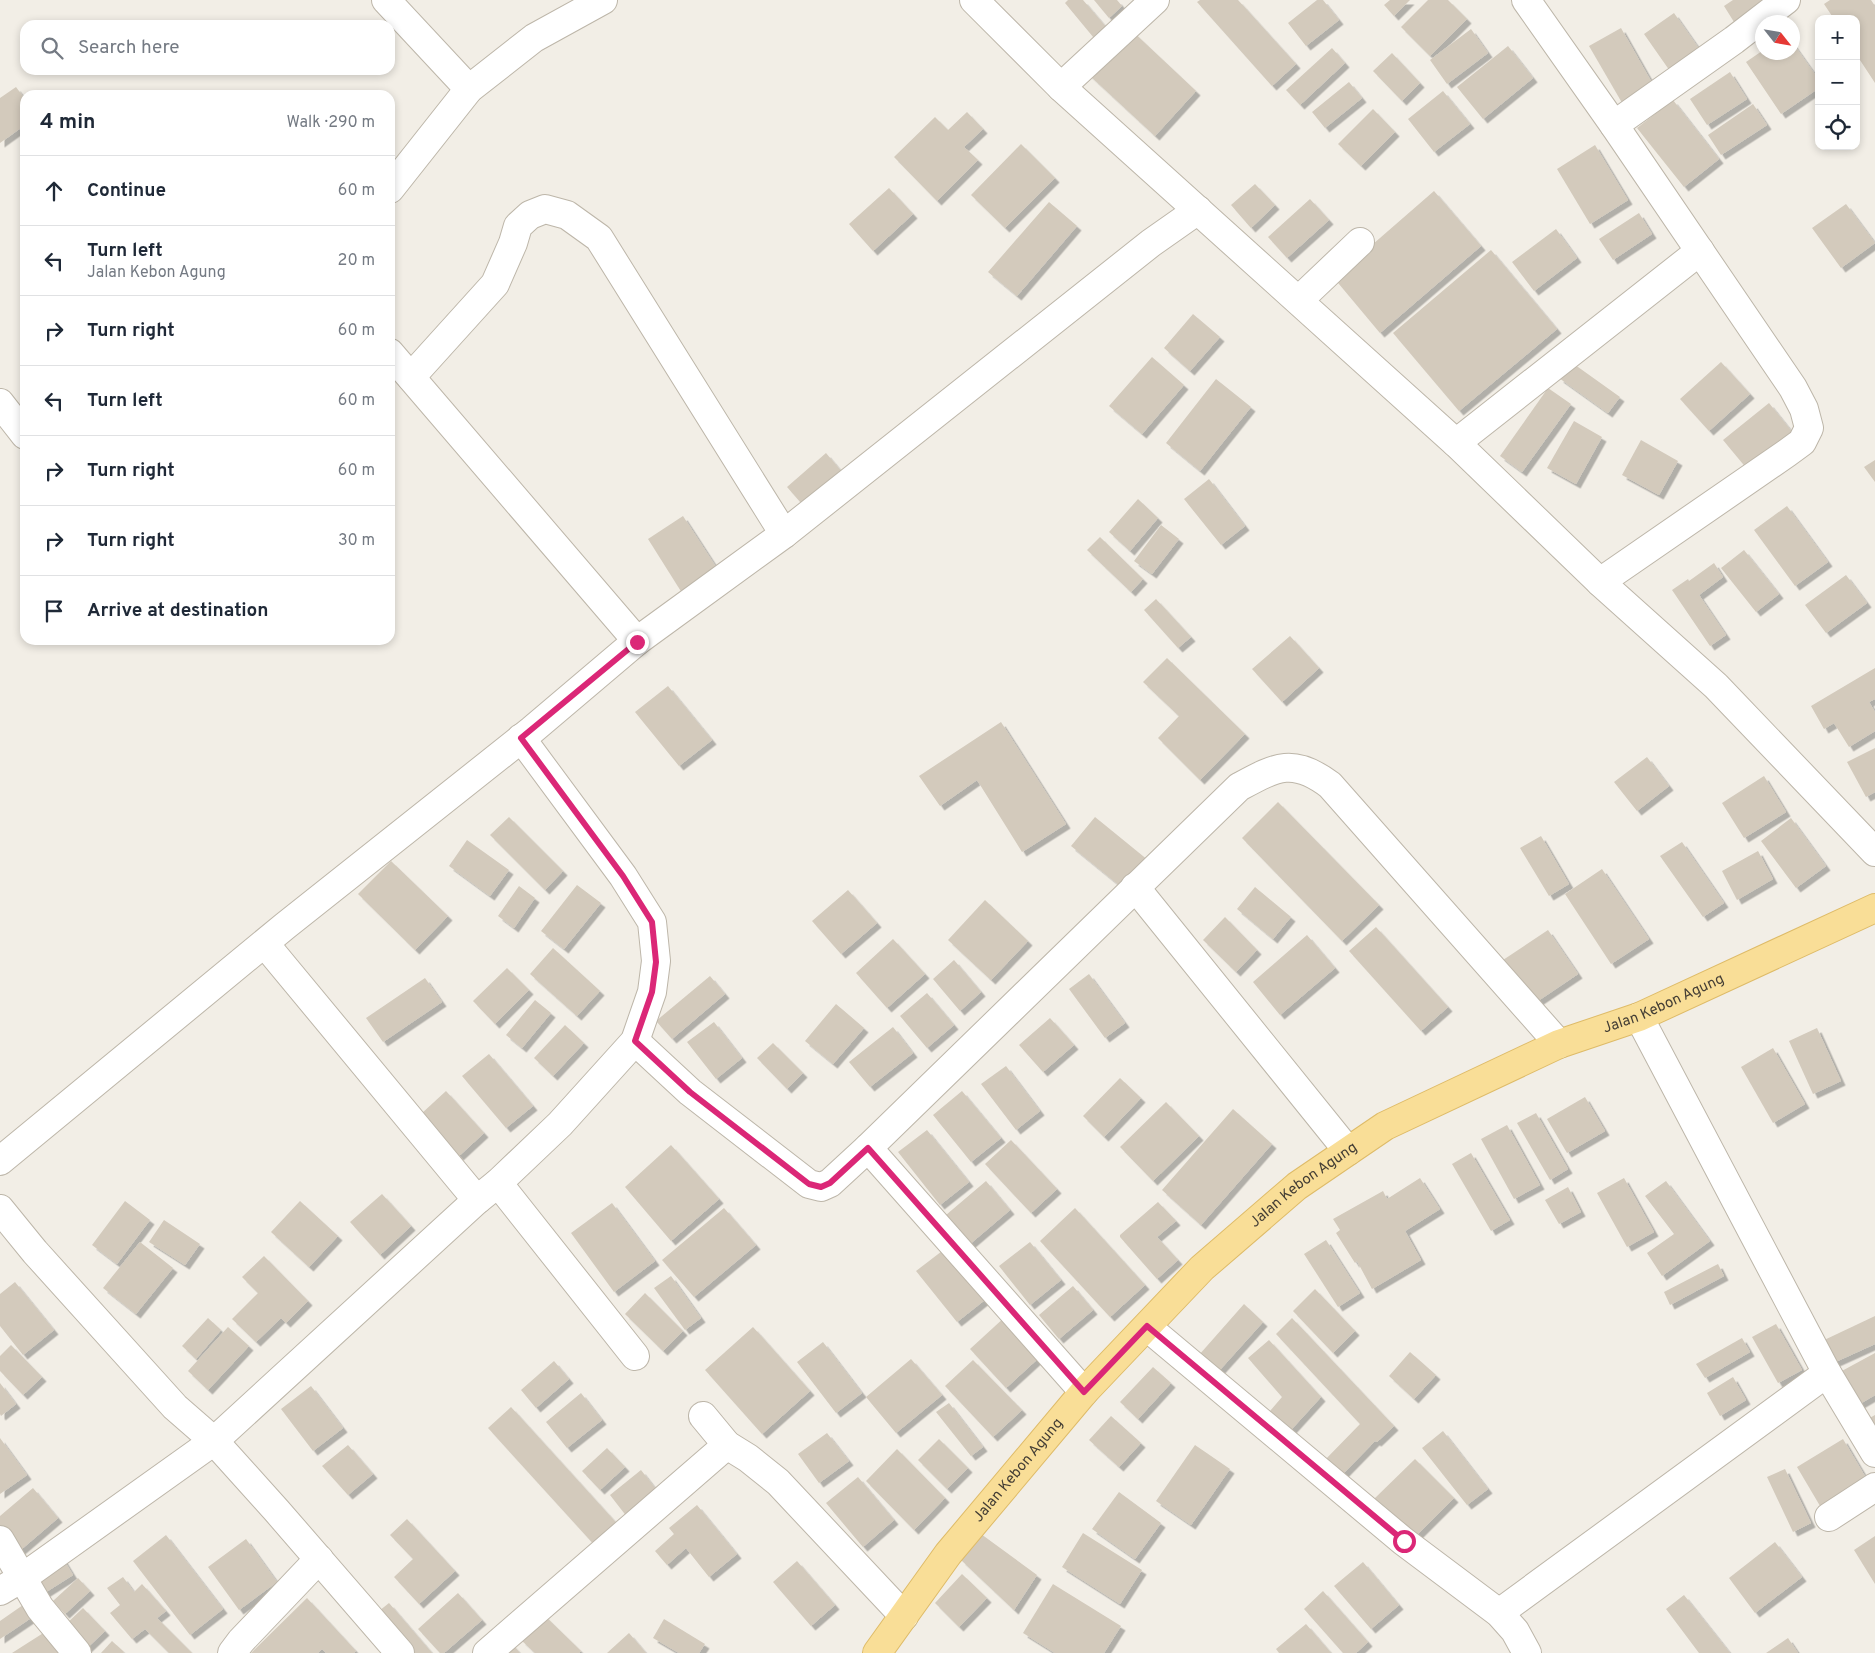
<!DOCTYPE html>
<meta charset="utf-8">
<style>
:root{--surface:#fff;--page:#f6f6f7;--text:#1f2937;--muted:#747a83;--line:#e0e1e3}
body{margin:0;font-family:Overpass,sans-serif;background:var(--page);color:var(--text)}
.controls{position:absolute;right:15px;top:15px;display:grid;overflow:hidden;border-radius:10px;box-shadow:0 2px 8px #0003}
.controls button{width:45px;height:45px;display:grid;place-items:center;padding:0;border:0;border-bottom:1px solid var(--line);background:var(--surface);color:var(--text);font:25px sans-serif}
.compass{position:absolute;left:1755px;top:15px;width:45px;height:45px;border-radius:50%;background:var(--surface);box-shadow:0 2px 8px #0003;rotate:121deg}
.stop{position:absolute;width:15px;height:15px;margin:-11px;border:4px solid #db2777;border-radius:50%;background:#fff}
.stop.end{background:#db2777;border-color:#fff;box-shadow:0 1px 5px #0008}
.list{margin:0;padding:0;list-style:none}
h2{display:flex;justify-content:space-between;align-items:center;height:65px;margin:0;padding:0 20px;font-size:21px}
h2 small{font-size:16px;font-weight:400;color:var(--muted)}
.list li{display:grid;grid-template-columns:32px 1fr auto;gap:15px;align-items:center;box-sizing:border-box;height:70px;padding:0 20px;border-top:1px solid var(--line)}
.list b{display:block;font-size:19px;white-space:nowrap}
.list p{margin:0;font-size:16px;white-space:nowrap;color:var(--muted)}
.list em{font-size:16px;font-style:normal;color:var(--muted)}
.icon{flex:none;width:28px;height:28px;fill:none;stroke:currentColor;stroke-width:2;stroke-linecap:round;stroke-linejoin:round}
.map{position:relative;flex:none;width:1875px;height:1653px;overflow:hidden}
.search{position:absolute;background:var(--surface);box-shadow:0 2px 8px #0003;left:20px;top:20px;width:375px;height:55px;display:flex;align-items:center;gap:12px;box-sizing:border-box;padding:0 18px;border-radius:15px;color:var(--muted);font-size:19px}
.panel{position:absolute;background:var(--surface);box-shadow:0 2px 8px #0003;left:20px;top:90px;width:375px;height:555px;border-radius:15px}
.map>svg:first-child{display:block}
.building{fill:#d3cabc;filter:url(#shadow)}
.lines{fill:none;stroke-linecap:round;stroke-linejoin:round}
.minor-casing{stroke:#bdb6a9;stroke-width:30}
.major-casing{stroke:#debb68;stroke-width:30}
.minor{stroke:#fff;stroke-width:28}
.major{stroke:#f9de97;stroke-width:28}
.route{stroke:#db2777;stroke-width:6}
.labels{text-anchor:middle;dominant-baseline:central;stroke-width:4.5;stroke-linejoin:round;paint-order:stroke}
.street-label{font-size:15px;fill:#443e35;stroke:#fff}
</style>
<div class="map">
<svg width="1875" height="1653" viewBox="0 0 1875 1653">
<defs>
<filter id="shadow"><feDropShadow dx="4.5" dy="4.5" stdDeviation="0" flood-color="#0004"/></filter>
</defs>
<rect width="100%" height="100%" fill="#f2eee6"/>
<!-- building -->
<g class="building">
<polygon points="1068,0 1083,0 1106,27 1094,38 1065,3"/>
<polygon points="1094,0 1117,0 1122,6 1109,18"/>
<polygon points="1200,0 1238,0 1296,64 1272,86 1197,2"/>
<polygon points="1317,0 1323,0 1339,20 1306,46 1288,23"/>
<polygon points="1390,0 1410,0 1394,16 1384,5"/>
<polygon points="1428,0 1448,0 1467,19 1430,56 1401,27"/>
<polygon points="1733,0 1768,0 1734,22 1724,6"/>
<polygon points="1830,0 1871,0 1875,6 1875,83 1856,54 1856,19 1834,19 1824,4"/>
<polygon points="1674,13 1702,53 1672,74 1644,34"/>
<polygon points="1129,28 1196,91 1155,136 1087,73"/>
<polygon points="1621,28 1656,90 1625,108 1589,46"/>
<polygon points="1471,29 1488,53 1447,84 1430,60"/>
<polygon points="1792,42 1819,80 1819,88 1781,114 1746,62 1762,51 1762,52 1792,52"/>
<polygon points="1508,46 1533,78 1483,119 1457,87"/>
<polygon points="1332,48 1345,63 1300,105 1286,90"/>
<polygon points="1392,53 1420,83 1402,101 1373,71"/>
<polygon points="1730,72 1747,99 1707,125 1690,99"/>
<polygon points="1349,82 1362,98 1325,128 1312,112"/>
<polygon points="16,87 25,99 25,125 0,143 0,98"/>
<polygon points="1443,91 1470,124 1434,152 1408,119"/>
<polygon points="1673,100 1719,159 1684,187 1637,128"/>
<polygon points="1753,104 1767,125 1721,155 1708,135"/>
<polygon points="1373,109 1395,132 1361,166 1338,144"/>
<polygon points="967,112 983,129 964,147 978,160 937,201 894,157 935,117 948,130"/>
<polygon points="1021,144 1055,178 1005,228 971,195"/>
<polygon points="1595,145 1628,200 1590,224 1557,169"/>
<polygon points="1255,184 1275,205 1251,228 1231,205"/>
<polygon points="889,188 913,214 873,251 849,224"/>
<polygon points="1434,191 1481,246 1380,333 1334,278"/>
<polygon points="1310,199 1329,220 1287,258 1268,237"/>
<polygon points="1049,202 1077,226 1017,296 988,272"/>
<polygon points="1846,204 1875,243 1841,268 1812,228"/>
<polygon points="1639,213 1652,234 1613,260 1599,239"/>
<polygon points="1556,229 1577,258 1534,291 1512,262"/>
<polygon points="1491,250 1557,329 1459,411 1393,333"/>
<polygon points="1193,314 1220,337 1190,371 1164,348"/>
<polygon points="1152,357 1184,385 1142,434 1109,406"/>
<polygon points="1571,362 1620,397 1608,413 1559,378"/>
<polygon points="1721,362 1750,394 1709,431 1680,399"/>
<polygon points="1216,379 1251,407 1200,471 1166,443"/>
<polygon points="1548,388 1571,404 1522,472 1500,456"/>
<polygon points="1769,403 1793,433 1748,470 1723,440"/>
<polygon points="1574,421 1602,437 1576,484 1547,468"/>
<polygon points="1641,440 1678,461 1659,495 1622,475"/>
<polygon points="826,453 847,478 809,512 787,487"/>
<polygon points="1875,460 1875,482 1864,467"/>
<polygon points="1209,479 1245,526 1221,545 1184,499"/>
<polygon points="1138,499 1158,518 1130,551 1109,532"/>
<polygon points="1787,506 1828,562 1795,586 1754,530"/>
<polygon points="683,516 718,570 682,593 648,539"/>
<polygon points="1161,525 1179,539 1152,574 1134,561"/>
<polygon points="1100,537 1143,579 1131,592 1087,550"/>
<polygon points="1744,550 1779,594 1756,612 1721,568"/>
<polygon points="1714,563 1723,577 1699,595 1726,635 1710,646 1672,590 1688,579 1689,581"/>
<polygon points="1846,575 1867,603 1826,633 1805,605"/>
<polygon points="1156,599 1191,637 1178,648 1144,610"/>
<polygon points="1290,636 1319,668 1282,702 1252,669"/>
<polygon points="1167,658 1245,734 1200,780 1158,738 1179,716 1143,682"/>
<polygon points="1875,668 1875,699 1869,702 1875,712 1875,731 1849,747 1834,723 1824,729 1811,706"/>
<polygon points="668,686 712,740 679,766 635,712"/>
<polygon points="1001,722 1066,824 1022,852 977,780 940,806 919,776"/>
<polygon points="1875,748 1875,792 1866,797 1847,762"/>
<polygon points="1647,757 1669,786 1637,811 1614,782"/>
<polygon points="1764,776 1786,812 1744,838 1722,803"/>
<polygon points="1278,802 1379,905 1342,941 1242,838"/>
<polygon points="509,817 563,871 545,890 490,835"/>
<polygon points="1095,817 1149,861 1125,890 1071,846"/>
<polygon points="1791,818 1826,866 1796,888 1761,841"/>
<polygon points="1541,836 1569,884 1549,896 1520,848"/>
<polygon points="467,840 509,870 490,896 449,866"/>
<polygon points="1682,842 1724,903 1703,917 1660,856"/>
<polygon points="1758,851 1773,879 1737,900 1722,871"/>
<polygon points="391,861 448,916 415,950 358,894"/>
<polygon points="1602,869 1649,939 1611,964 1565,894"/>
<polygon points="577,885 601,903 564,949 541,931"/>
<polygon points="519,886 535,898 514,928 498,916"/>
<polygon points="1255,887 1291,917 1273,939 1237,909"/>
<polygon points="848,890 877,923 841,954 812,921"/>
<polygon points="985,900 1028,941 991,980 948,940"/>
<polygon points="1225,917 1257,950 1236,972 1203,940"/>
<polygon points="1376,927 1448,1007 1421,1031 1349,951"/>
<polygon points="1548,930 1578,974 1532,1005 1503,960"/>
<polygon points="1307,935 1335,968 1280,1015 1253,982"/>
<polygon points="893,939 925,974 887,1008 856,973"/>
<polygon points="553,948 600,991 577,1016 530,974"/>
<polygon points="954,960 981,992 960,1011 933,979"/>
<polygon points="507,968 529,990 495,1024 473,1001"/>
<polygon points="1089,974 1125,1023 1105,1038 1069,989"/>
<polygon points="710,976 725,994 672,1039 656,1021"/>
<polygon points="425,978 442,1002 383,1042 366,1018"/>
<polygon points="927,993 954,1025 927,1048 900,1016"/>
<polygon points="535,1000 551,1013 522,1048 506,1035"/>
<polygon points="836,1004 864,1028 833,1064 805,1041"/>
<polygon points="1050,1018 1074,1045 1043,1072 1019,1045"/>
<polygon points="714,1022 742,1058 716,1079 687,1042"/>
<polygon points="565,1025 584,1043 553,1076 534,1058"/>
<polygon points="893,1027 913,1053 870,1087 849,1062"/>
<polygon points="1817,1028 1841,1081 1813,1094 1789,1041"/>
<polygon points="773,1043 803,1073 787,1089 757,1058"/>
<polygon points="1773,1048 1805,1104 1773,1123 1741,1067"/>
<polygon points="489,1054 533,1106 506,1128 462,1076"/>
<polygon points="1006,1066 1040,1111 1016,1130 981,1084"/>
<polygon points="1120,1078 1141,1098 1104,1137 1083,1116"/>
<polygon points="446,1091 484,1133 459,1156 421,1114"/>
<polygon points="962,1091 1001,1138 971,1162 933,1115"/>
<polygon points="1585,1097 1605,1131 1567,1153 1547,1119"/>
<polygon points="1166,1102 1199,1136 1153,1181 1120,1147"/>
<polygon points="1233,1109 1272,1144 1201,1225 1162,1190"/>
<polygon points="1536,1113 1568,1169 1550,1180 1517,1123"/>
<polygon points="1507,1125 1540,1185 1514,1199 1481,1139"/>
<polygon points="927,1130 969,1182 940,1205 898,1152"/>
<polygon points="1011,1140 1057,1189 1031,1213 985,1164"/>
<polygon points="671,1145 719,1199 671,1241 625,1187"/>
<polygon points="1471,1153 1510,1220 1491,1231 1452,1164"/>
<polygon points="1420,1178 1440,1209 1405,1231 1421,1260 1372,1289 1357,1261 1355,1263 1336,1233 1340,1230 1333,1219 1383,1191 1387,1199"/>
<polygon points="1624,1178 1654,1232 1627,1247 1597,1193"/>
<polygon points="986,1181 1010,1210 970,1244 946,1215"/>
<polygon points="1666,1181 1710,1241 1662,1276 1647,1253 1674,1234 1645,1196"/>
<polygon points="1568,1187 1581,1212 1559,1224 1545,1200"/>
<polygon points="382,1194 411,1226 380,1255 350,1222"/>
<polygon points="125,1201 150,1220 117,1264 92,1245"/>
<polygon points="300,1201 338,1236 309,1267 271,1232"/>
<polygon points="1158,1202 1176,1221 1157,1237 1178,1260 1157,1279 1120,1237 1120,1235"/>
<polygon points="612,1203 655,1261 614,1292 571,1233"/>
<polygon points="724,1208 756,1245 694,1297 662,1260"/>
<polygon points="1075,1208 1145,1285 1110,1317 1040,1241"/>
<polygon points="164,1220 200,1244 185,1265 149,1242"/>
<polygon points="1326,1240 1360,1293 1338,1307 1304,1254"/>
<polygon points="140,1242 173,1268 136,1314 103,1288"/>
<polygon points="1030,1242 1061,1280 1030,1305 999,1266"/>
<polygon points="946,1248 986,1299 957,1322 916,1271"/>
<polygon points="264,1256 308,1301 286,1323 281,1318 256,1342 232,1319 258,1293 242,1277"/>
<polygon points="1718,1264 1724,1276 1670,1305 1664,1292"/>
<polygon points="671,1276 701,1318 685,1330 654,1288"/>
<polygon points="15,1282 54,1330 23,1355 0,1326 0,1294"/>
<polygon points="1073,1286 1093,1310 1059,1339 1039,1315"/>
<polygon points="1315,1289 1355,1331 1333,1353 1293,1311"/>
<polygon points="645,1293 683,1331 663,1351 625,1314"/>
<polygon points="1244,1304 1263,1322 1218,1372 1199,1355"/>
<polygon points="1006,1316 1042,1355 1006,1388 970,1349"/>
<polygon points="1875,1316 1875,1344 1831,1364 1820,1342"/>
<polygon points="208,1318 221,1330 196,1359 182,1346"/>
<polygon points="1292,1318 1394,1426 1377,1442 1375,1441 1338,1479 1322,1463 1360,1424 1276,1334"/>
<polygon points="1776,1324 1802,1370 1778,1383 1752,1337"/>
<polygon points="228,1327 249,1346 208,1390 188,1371"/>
<polygon points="753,1327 810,1391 762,1434 705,1370"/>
<polygon points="1742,1338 1750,1352 1705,1378 1696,1364"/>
<polygon points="1269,1340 1321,1397 1290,1431 1270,1411 1282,1397 1248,1358"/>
<polygon points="823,1342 862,1393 836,1413 797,1362"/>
<polygon points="11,1345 42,1377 23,1395 0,1371 0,1356"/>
<polygon points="1410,1352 1436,1375 1414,1399 1389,1376"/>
<polygon points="1875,1353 1875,1395 1858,1405 1840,1372"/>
<polygon points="911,1359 942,1395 896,1433 866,1397"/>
<polygon points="973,1360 1022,1410 993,1437 945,1386"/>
<polygon points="554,1361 569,1379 536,1408 521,1390"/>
<polygon points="1153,1367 1171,1383 1138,1419 1120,1402"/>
<polygon points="1733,1377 1746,1400 1720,1416 1707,1393"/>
<polygon points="0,1383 16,1404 1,1416 0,1414"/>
<polygon points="311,1386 343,1428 313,1451 281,1409"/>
<polygon points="581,1393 602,1420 567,1448 546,1422"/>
<polygon points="949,1403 983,1447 971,1456 936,1412"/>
<polygon points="511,1407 621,1528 598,1549 488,1428"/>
<polygon points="1875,1415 1875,1435 1866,1420"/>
<polygon points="1111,1416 1141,1443 1119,1467 1089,1440"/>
<polygon points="1443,1431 1488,1489 1467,1505 1422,1448"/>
<polygon points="827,1433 849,1461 819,1483 798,1454"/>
<polygon points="0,1438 27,1475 0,1494"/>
<polygon points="939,1439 968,1468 947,1489 918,1460"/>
<polygon points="1843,1439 1869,1483 1823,1511 1797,1467"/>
<polygon points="348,1445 373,1474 348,1495 322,1466"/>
<polygon points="1195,1445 1230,1469 1191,1525 1156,1501"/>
<polygon points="607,1448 625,1467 600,1490 582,1471"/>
<polygon points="897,1449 945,1498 914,1530 866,1481"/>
<polygon points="1415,1459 1454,1498 1413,1539 1374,1499"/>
<polygon points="1785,1469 1811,1523 1793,1532 1767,1477"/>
<polygon points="641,1470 662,1497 631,1522 610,1495"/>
<polygon points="858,1477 894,1520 863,1547 826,1503"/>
<polygon points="33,1488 58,1518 16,1554 0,1535 0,1516"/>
<polygon points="1119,1492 1161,1523 1135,1559 1092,1529"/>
<polygon points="697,1505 737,1554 709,1577 686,1548 667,1565 655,1551 674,1534 669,1528"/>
<polygon points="407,1519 455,1571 419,1604 394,1577 413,1559 390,1535"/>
<polygon points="1083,1533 1142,1570 1120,1604 1062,1567"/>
<polygon points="981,1534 1037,1575 1014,1610 961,1560"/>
<polygon points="166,1535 223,1609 190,1635 133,1561"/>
<polygon points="1875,1536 1875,1584 1854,1550"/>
<polygon points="246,1539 277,1582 239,1610 208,1567"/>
<polygon points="1775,1542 1802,1577 1755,1613 1729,1578"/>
<polygon points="62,1557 73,1575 43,1594 33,1577"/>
<polygon points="797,1561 835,1605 811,1626 773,1582"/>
<polygon points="1363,1562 1399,1605 1371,1629 1334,1586"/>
<polygon points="962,1574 987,1598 959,1627 935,1603"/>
<polygon points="123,1577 134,1592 142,1584 166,1611 157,1618 192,1653 169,1653 145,1629 132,1639 110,1613 120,1605 107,1588"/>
<polygon points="78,1578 90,1591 65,1614 53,1601"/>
<polygon points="1053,1584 1121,1626 1104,1653 1055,1653 1023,1633"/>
<polygon points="1323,1591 1368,1642 1356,1653 1343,1653 1304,1609"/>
<polygon points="458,1593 482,1620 444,1653 440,1653 418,1629"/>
<polygon points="1684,1595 1730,1653 1699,1653 1666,1609"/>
<polygon points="307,1598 356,1651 354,1653 326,1653 322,1649 318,1653 251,1653"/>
<polygon points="389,1603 432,1653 405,1653 374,1615"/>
<polygon points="23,1605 31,1618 0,1639 0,1621"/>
<polygon points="83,1608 105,1631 87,1648 65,1625"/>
<polygon points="544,1615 581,1651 579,1653 535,1653 521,1640"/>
<polygon points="664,1619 705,1644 699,1653 679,1653 653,1638"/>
<polygon points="1306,1624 1331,1653 1279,1653 1276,1649"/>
<polygon points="48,1630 63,1653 12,1653"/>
<polygon points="629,1633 646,1653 607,1653"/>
<polygon points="1788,1638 1798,1653 1766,1653"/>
<polygon points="112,1641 124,1652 123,1653 101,1653"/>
<polygon points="510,1642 520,1653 499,1653"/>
</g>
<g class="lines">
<!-- minor casing -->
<g class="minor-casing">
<g id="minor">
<polyline points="386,0 469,89"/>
<polyline points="974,0 1061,87 1456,443 1600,582 1716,686 1875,852"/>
<polyline points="1526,0 1614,125 1793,388 1804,409 1809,428 1802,442 1787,453 1600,582"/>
<polyline points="1061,87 1155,0"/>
<polyline points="1614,125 1734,40 1786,0"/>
<polyline points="390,189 469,89 534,38 603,0"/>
<polyline points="1299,300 1360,242"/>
<polyline points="390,353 637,641"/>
<polyline points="411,377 495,284 513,243 518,226 530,215 545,209 567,215 599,238 784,534"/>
<polyline points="0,403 25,435"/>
<polyline points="1456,443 1700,251"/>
<polyline points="1135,887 1348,1151"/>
<polyline points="265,944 477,1200"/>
<polyline points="1639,1017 1827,1373 1875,1453"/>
<path d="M635 1041 690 1092 809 1184 821 1187 830 1183 868 1148 1239 787C1276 767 1293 757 1330 785L1559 1044"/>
<polyline points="868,1148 1084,1392"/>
<polyline points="0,1161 285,926 532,730 637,641 784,534 1151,243 1198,210"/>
<polyline points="498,1183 635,1356"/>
<polyline points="0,1209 35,1252 175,1407 214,1441 277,1511 400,1653"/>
<polyline points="1147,1327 1403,1541 1499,1613 1515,1631 1527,1653"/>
<polyline points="703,1416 727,1445 748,1458 778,1482 904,1616"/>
<polyline points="1829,1517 1875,1487"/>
<polyline points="0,1540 40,1608 77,1653"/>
<polyline points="0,1591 22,1578 214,1441 477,1200 498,1183 560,1124 635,1041 652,992 656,961 652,922 623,876 521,738"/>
<polyline points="1499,1613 1827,1373"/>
<polyline points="232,1653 241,1641 319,1559"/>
<polyline points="487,1653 727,1445"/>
</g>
</g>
<!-- major casing -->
<g class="major-casing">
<g id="major">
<path id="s1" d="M877 1653 948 1554 1084 1392 1202 1268 1297 1186 1385 1126 1559 1044 1639 1017 1875 908"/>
</g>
</g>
<!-- minor -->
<use href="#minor" class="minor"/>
<!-- major -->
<use href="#major" class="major"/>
</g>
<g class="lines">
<!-- route -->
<polyline class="route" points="637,642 521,738 623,876 652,922 656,962 652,992 635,1041 690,1092 809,1184 821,1187 830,1183 868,1148 1084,1392 1147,1326 1404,1541"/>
</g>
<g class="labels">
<!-- street labels -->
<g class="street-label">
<text stroke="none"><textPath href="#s1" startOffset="1041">Jalan Kebon Agung</textPath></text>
<text stroke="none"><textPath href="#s1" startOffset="636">Jalan Kebon Agung</textPath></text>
<text stroke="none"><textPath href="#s1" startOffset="231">Jalan Kebon Agung</textPath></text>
</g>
</g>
</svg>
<div class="controls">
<button>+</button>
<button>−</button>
<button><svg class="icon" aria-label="locate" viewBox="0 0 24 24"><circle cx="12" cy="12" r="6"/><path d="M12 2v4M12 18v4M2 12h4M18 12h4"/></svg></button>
</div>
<svg class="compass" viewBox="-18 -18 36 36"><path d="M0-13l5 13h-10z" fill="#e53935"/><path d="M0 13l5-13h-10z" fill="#747a83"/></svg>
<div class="stop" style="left:1404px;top:1541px"></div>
<div class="stop end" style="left:637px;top:642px"></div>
<div class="search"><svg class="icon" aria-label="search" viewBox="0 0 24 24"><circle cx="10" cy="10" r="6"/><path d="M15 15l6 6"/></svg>Search here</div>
<section class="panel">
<h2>4 min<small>Walk · 290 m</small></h2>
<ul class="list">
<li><svg class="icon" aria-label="ahead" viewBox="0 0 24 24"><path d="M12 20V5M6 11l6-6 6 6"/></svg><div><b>Continue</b></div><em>60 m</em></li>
<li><svg class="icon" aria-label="left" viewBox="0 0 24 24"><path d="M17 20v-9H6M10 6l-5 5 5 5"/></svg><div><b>Turn left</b><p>Jalan Kebon Agung</p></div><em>20 m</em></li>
<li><svg class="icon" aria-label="right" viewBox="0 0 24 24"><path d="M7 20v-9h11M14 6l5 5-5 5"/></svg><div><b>Turn right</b></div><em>60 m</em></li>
<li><svg class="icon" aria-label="left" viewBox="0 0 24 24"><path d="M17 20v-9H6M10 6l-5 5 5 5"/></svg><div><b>Turn left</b></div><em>60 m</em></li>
<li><svg class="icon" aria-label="right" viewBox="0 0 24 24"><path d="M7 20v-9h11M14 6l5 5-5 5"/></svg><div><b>Turn right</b></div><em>60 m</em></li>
<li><svg class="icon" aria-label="right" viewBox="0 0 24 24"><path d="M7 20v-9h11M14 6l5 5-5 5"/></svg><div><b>Turn right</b></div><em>30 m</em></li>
<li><svg class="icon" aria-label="arrive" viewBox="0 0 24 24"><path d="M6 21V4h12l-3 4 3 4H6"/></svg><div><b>Arrive at destination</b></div></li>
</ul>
</section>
</div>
